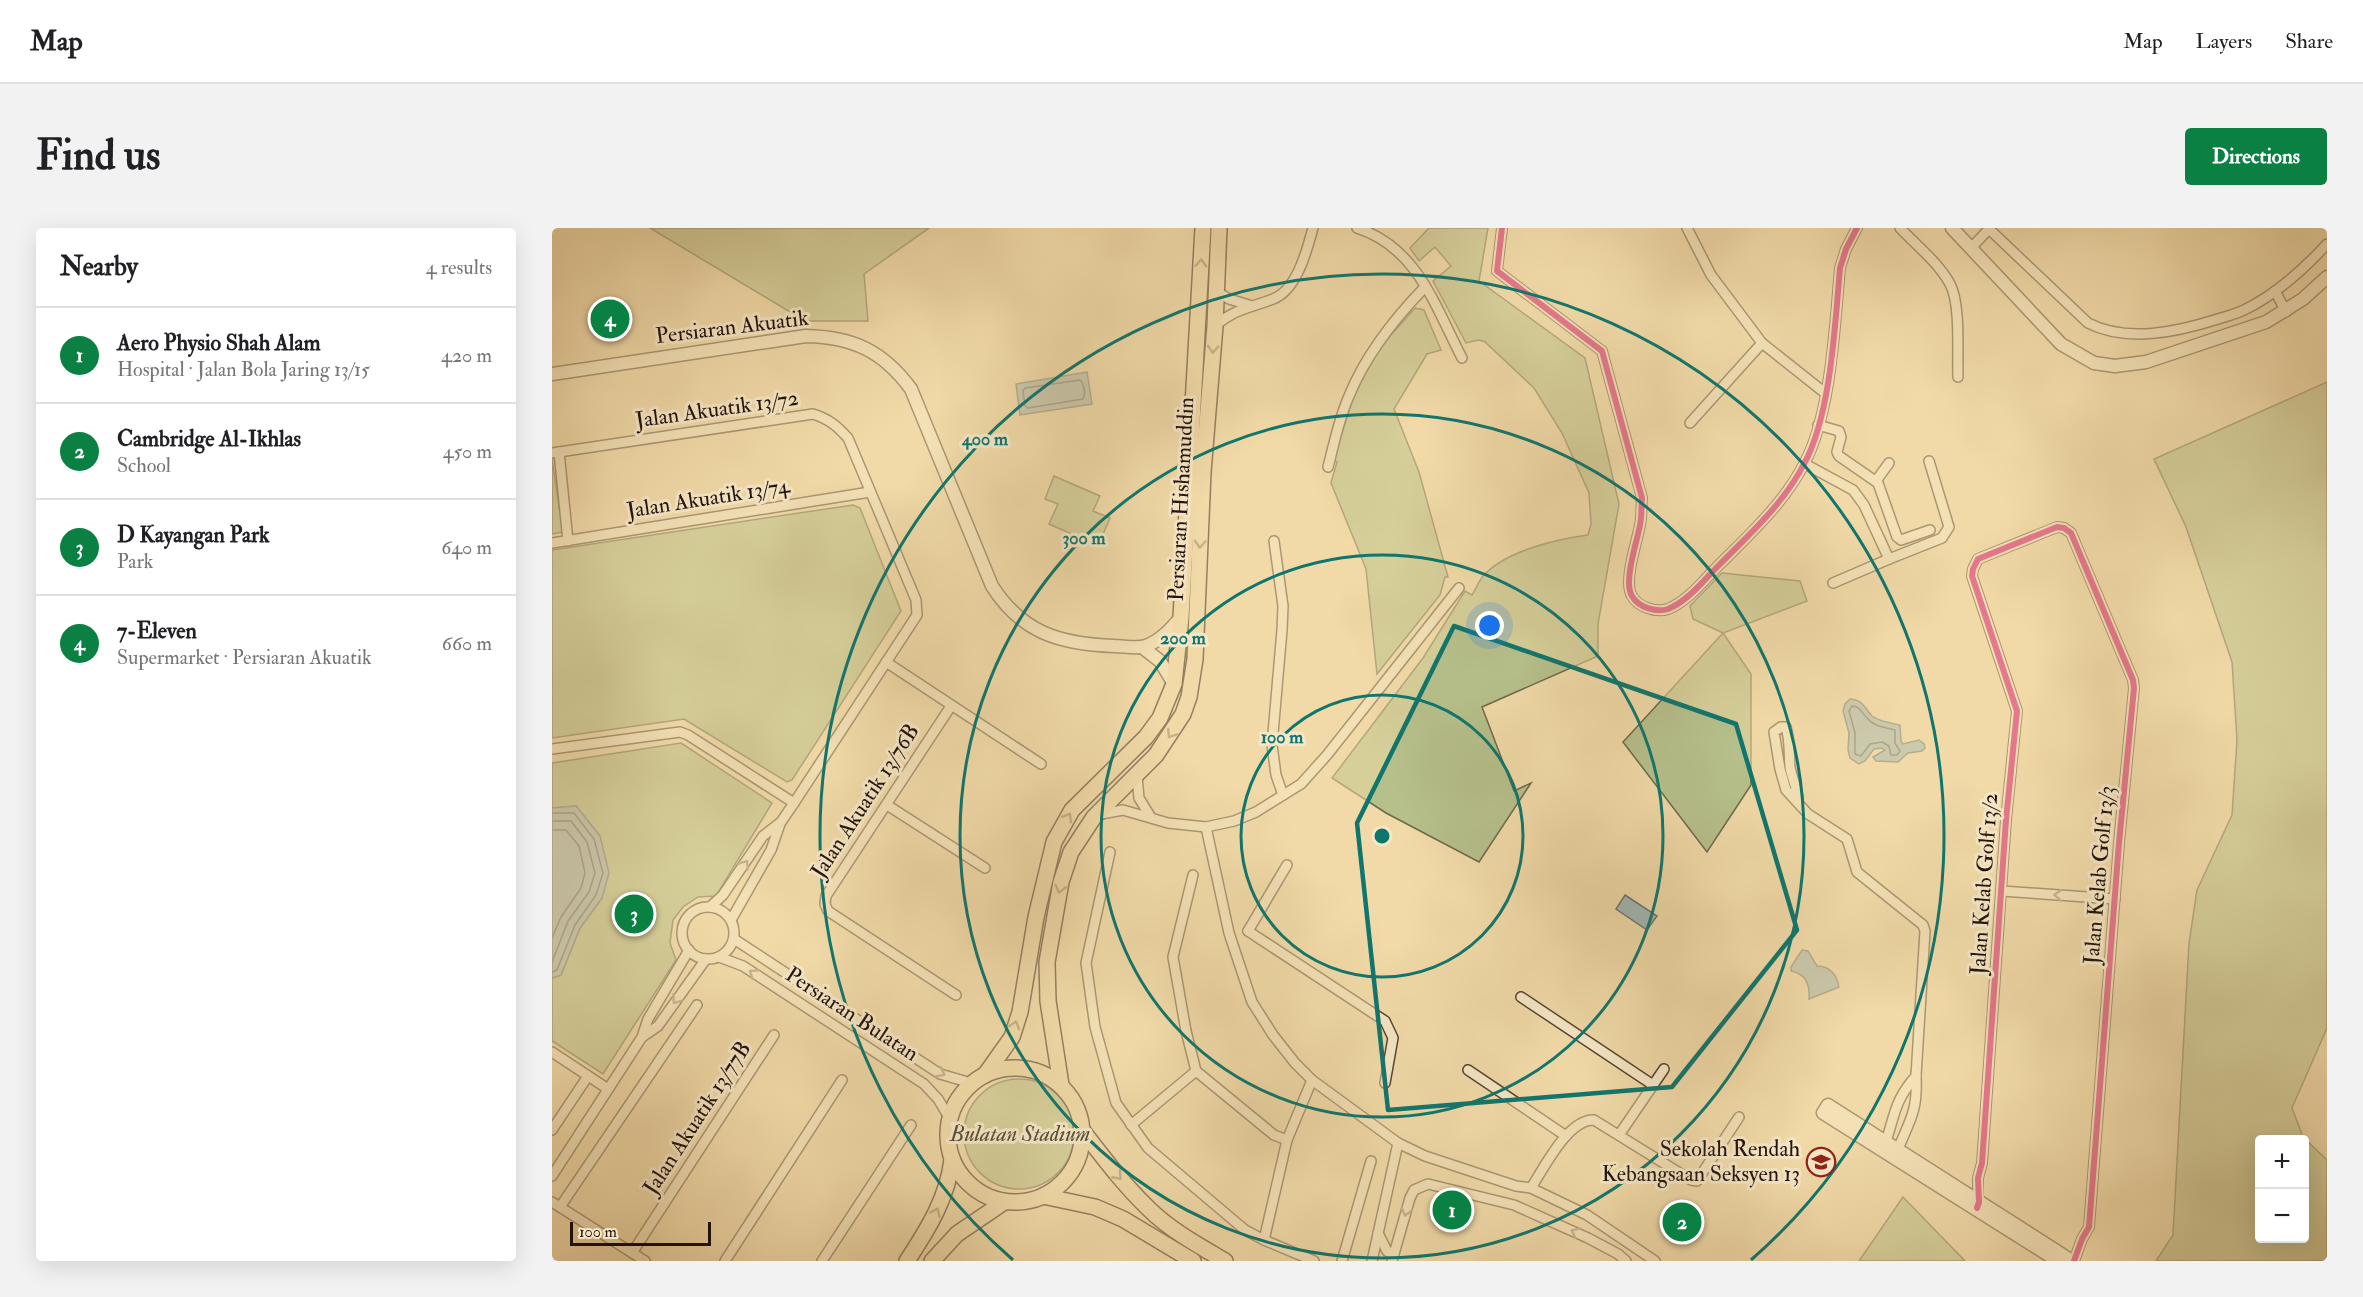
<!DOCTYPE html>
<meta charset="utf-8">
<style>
:root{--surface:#fff;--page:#f2f2f2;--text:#202124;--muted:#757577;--line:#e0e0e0;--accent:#0b8043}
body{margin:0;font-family:"IM FELL Double Pica",serif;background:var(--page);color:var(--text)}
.controls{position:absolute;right:18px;bottom:18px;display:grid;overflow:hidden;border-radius:6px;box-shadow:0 6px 24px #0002}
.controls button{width:54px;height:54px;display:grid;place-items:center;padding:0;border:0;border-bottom:2px solid var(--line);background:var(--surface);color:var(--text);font:30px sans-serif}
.scale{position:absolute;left:18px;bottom:15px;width:141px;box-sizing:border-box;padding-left:6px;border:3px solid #22130d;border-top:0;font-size:16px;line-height:21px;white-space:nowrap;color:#22130d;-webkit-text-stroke:4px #f6e7c6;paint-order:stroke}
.you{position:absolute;left:938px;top:398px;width:21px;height:21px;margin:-15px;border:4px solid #fff;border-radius:50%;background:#1a73e8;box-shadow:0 0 0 9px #1a73e833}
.badge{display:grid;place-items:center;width:39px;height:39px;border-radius:50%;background:var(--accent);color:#fff;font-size:20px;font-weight:700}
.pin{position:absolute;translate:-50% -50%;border:3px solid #fff;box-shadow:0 2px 6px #0006}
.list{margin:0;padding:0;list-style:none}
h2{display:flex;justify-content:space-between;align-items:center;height:78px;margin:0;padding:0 24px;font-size:26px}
h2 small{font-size:20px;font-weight:400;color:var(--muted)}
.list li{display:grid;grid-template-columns:39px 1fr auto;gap:18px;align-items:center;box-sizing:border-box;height:96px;padding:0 24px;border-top:2px solid var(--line)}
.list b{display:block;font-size:22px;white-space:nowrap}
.list p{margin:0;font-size:20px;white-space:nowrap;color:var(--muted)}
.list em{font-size:20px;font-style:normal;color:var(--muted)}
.map{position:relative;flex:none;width:1775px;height:1033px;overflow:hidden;border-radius:6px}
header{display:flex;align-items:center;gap:36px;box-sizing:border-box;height:84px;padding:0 30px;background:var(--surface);border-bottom:2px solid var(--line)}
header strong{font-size:28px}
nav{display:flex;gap:33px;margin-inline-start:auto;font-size:21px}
.intro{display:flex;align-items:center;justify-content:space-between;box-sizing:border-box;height:144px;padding:0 36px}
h1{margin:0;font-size:42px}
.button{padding:15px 27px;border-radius:6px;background:var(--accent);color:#fff;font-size:21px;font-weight:700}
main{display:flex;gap:36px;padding:0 36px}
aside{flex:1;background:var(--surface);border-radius:6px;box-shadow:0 6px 24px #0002}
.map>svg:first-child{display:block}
.green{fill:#b6c08b;stroke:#6c6a4c;stroke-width:1.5;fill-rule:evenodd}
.water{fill:#a1b7b4;stroke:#6e7571;stroke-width:1.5}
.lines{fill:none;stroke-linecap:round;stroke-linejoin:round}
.shore{stroke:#626560;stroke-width:1.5}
.minor-casing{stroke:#564534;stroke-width:12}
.tertiary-casing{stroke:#564534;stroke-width:15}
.primary-casing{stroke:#22130d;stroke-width:18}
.minor{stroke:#f6e7c6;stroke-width:9}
.tertiary{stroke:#f6e7c6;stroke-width:12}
.primary{stroke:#f1daa8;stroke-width:15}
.cycleway-casing{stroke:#f6e7c6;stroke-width:10}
.cycleway{stroke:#d6006c;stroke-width:6}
.oneway{stroke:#948062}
.oneway2{stroke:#978873}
.marked{fill:none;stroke:#0f766e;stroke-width:4.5;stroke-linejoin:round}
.ring{fill:none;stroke:#0f766e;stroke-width:3}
.labels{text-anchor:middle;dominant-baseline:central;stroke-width:6;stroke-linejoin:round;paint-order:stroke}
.street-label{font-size:22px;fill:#22130d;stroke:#f6e7c6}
.park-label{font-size:22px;font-style:italic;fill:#565039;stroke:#f6e7c6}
.poi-label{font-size:22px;fill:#22130d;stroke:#f6e7c6;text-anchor:end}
.centre{fill:#0f766e;stroke:#f6e7c6;stroke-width:3}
.ring-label{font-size:18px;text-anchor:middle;font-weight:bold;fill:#0f766e;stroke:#f6e7c6;stroke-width:6;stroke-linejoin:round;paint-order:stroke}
</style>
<header>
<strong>Map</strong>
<nav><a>Map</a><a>Layers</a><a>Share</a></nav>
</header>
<div class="intro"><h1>Find us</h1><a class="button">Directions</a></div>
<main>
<aside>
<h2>Nearby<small>4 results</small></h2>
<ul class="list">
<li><span class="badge">1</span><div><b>Aero Physio Shah Alam</b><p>Hospital · Jalan Bola Jaring 13/15</p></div><em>420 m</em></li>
<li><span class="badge">2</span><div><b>Cambridge Al-Ikhlas</b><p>School</p></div><em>450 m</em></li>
<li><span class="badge">3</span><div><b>D Kayangan Park</b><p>Park</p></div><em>640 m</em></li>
<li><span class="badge">4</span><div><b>7-Eleven</b><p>Supermarket · Persiaran Akuatik</p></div><em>660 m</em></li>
</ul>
</aside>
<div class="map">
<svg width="1775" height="1033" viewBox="0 0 1775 1033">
<rect width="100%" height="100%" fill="#f1daa8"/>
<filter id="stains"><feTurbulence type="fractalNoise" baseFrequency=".00333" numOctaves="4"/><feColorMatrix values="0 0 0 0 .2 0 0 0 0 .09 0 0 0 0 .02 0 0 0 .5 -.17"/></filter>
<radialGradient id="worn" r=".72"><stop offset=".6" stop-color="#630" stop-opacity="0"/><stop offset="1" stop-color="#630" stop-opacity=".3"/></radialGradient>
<!-- green -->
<g class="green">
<polygon points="98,0 377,0 312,46 316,93 253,93"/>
<path d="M877 0H936L927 53 1033 130 1067 276 1046 396V428L930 479 962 563 979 555 927 634 834 585 780 550 871 430 913 363 920 367C924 361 927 352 932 347 954 323 1005 311 1036 307L1039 296 1037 265 1010 205 982 160 933 114 927 112 914 115 881 53 899 38 883 19 867 33 858 20Z"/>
<polygon points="863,80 872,82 889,122 875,126 842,181 867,244 896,349 893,349 888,367 825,446 814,341 779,255 785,234 781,233 804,160 823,125"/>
<path d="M1775 154V800L1740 880 1751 909 1775 932V1033H1604L1621 1007 1637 715 1645 662 1680 587 1685 512 1680 434 1634 299 1602 231ZM1708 912H1752V1010H1708Z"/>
<polygon points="0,231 11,304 0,306"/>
<polygon points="502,248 548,268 541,283 558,290 546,318 497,296 506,276 493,271"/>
<polygon points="301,277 308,280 349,383 240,552 235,554 132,491 0,510 0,322"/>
<polygon points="1170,345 1248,353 1255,373 1171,405 1199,446 1199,557 1155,624 1071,514 1171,405 1141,391 1138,378"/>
<polygon points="129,515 220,575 164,668 146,669 131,679 121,692 118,715 124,732 51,846 0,813 0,750 9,747 28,700 50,670 48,608 24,578 0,580 0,535"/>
<circle cx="467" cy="906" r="55"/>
<polygon points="1351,969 1413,1033 1307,1033"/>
</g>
<!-- water -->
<g class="water">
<polygon points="535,144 540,176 468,187 464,156"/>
<path d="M1298 471C1312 472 1312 480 1320 488 1328 494 1339 495 1348 497L1349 513 1351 516 1367 512 1372 516 1373 520 1370 523 1356 525 1346 534 1324 533 1321 529 1333 522 1330 520 1322 521 1313 533 1307 536 1298 530 1296 522 1297 505 1291 483 1293 476Z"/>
<polygon points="24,578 48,608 57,645 50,670 28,700 9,747 0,750 0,580"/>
<polygon points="1073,667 1105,688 1095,702 1064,681"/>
<path d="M1250 722 1256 723 1265 738C1278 738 1285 747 1287 759L1257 771C1258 756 1254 746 1239 743V739Z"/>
</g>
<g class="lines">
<!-- shore -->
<g class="shore">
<path d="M528 152C532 155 534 167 531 171L476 180 473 178 471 163 473 160Z"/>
<path d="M1300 478C1309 479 1309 484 1315 490 1322 499 1333 499 1343 502V515L1348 523 1345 527H1339L1337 518 1330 514 1318 516 1309 528 1303 526V505L1297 483Z"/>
<polyline points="0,585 22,585 42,611 51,645 44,667 23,697 5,742 0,744"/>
<polyline points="0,593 19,593 35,614 43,645 37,664 16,693 0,734"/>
<polyline points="0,602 14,602 27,618 33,645 29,660 9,689 0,710"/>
</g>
<!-- minor casing -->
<g class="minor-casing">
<g id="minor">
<path d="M805 0C865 19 883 78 910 130"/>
<path d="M950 0 945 43 1050 123 1090 270C1089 279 1090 288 1088 297 1085 314 1071 354 1080 368 1086 379 1104 385 1116 381 1136 373 1152 352 1167 337 1198 306 1232 275 1252 236 1279 187 1283 96 1288 40L1294 21 1305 0"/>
<polyline points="1135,0 1159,47 1210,115 1273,165"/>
<path d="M1348 0C1364 17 1387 35 1398 56 1409 76 1405 126 1406 149"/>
<path d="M1436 0 1536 95C1575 115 1625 104 1666 91 1675 88 1684 86 1692 82 1723 67 1752 41 1775 16"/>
<polyline points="1420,19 1437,1"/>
<polyline points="664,63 677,71 697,77"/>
<polyline points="1723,63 1734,84"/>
<path d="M663 98C682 81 698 80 721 71 745 62 755 22 761 0"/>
<polyline points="1138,195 1210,115"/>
<polyline points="1266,197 1287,203 1289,209 1285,224 1287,228 1326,255 1345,309 1349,312 1378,302"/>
<polyline points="7,224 16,313"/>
<path d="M0 225 261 186C277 191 285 198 296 210L364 372 365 387 242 575 229 594 211 608 171 667 158 679"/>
<polyline points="1253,236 1301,262 1312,277 1337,331 1390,310 1397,299 1377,233"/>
<path d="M776 239C782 216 787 190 797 168 814 126 842 91 873 59"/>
<polyline points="1324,253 1337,235"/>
<polyline points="722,313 731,378 730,402 720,517 724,547 731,567"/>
<polyline points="0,315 318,264"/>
<polyline points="1281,355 1337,331"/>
<polyline points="334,434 489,536"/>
<polyline points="399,478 274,668 273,676 276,683 404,767"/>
<polyline points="0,521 128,504 136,507 242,575"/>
<polyline points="585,548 587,570 598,588"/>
<path d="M1246 573C1246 561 1240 551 1238 539 1237 526 1238 512 1234 499H1229L1222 504 1228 541 1234 562 1256 586 1295 611 1305 644 1371 697 1373 703 1364 848C1366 885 1357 893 1344 926"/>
<polyline points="335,577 433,640"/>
<polyline points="549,586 571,582 616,595 654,599 682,593 704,584 749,556 775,527 907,360"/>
<polyline points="654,599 677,705 700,774 721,807 743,835 760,852 846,915 873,928 964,958 979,960 1035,987 1103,1033"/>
<polyline points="558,624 534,735 543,799 564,875 596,920 693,1002 712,1012 762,1033"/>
<polyline points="641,647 621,729 634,803 644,843 722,907 735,912"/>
<polyline points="1450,663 1563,671"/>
<circle cx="156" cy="705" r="26"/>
<polyline points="179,692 219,622 228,596"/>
<polyline points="696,703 833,793 841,810 833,855"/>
<polyline points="696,703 735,637"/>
<polyline points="182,711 388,846 419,855"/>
<polyline points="167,729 191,738 372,856 386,871 398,891"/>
<polyline points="969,769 1101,857"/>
<polyline points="90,809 106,798 154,731"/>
<polyline points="0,824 56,861"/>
<polyline points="916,842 1014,908"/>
<polyline points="579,897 644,843"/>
<polyline points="0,902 36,848"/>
<polyline points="1067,907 1112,841"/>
<path d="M1332 919C1343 889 1341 874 1364 848"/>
<polyline points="0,948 90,809 96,791 137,722"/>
<path d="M979 960C992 940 1016 891 1042 892L1139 952 1145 953 1187 889"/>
<polyline points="0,974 93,1033"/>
<polyline points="1426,978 1426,950 1430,935 1454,592 1465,483 1420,348 1421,341 1426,331 1505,299 1512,300 1519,305 1581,452 1582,460 1567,615 1537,999 1530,1011 1522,1033"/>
<polyline points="8,979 145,777"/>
<polyline points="826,1005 835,1023 842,1027"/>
<polyline points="712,1012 735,912 760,852"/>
<polyline points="80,1025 222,807"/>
<polyline points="173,1033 290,852"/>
<polyline points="270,1033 359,897"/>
<polyline points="790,1033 819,933"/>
<polyline points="820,1033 846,915"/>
<polyline points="840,1033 858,970 862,962 876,956 962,977 1036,1010 1066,1026 1074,1033"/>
</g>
</g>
<!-- tertiary casing -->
<g class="tertiary-casing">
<g id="tertiary">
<polyline points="1400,0 1509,116 1542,135 1563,138 1594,134 1714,94 1751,71 1775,49"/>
<path d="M0 146 254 108C301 109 331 123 359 161L440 358C470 405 508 416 562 418 572 418 584 421 594 418 609 412 619 401 629 389"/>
<polyline points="590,419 608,433 622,456"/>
<polyline points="1506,1033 1271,885 1276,877 1520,1033"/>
</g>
</g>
<!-- primary casing -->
<g class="primary-casing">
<g id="primary">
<circle cx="463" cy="907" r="67"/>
<polyline points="433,847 460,809 468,784 484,689 502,614 520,582 594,509 608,490 622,456 629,389 651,0"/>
<polyline points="509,857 496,773 495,734 509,654 519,624 542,589 604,527 631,486 637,469 643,431 651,244 663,98 667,0"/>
<path d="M530 902C551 929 571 956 596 980 618 1002 647 1018 673 1033"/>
<polyline points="491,968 543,979 571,991 641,1033"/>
<path d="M355 1033C376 1001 396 969 400 931"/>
<polyline points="380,1033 405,1006 452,974"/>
</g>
</g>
<!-- minor -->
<use href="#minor" class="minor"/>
<!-- tertiary -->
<use href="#tertiary" class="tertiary"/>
<!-- primary -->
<use href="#primary" class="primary"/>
<!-- cycleway casing -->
<g class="cycleway-casing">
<g id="cycleway">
<path d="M950 0 945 43 1050 123 1090 270C1089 279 1090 288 1088 297 1085 314 1071 354 1080 368 1086 379 1104 385 1116 381 1136 373 1152 352 1167 337 1198 306 1232 275 1252 236 1279 187 1283 96 1288 40L1294 21 1305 0"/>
<polyline points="1425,980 1427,974 1426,950 1430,935 1454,592 1465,483 1420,348 1421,341 1426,331 1505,299 1512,300 1519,305 1581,452 1582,460 1567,615 1537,999 1530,1011 1522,1033"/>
</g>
</g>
<!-- cycleway -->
<use href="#cycleway" class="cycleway"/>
</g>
<!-- one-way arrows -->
<defs><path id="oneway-chevron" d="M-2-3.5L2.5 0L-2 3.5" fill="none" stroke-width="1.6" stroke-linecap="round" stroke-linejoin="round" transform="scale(1.5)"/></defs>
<g class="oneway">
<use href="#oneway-chevron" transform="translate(649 35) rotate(-87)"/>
<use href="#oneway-chevron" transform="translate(661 121) rotate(94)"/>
<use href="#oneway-chevron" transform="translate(648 316) rotate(93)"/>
<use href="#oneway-chevron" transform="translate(619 506) rotate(123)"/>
<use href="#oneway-chevron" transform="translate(516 589) rotate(-59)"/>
<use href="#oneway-chevron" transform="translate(508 661) rotate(103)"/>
<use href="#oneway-chevron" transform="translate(463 797) rotate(-73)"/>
<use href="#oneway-chevron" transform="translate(566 948) rotate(48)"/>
<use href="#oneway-chevron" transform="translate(384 984) rotate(-65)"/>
</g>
<g class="oneway2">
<use href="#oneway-chevron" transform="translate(193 636) rotate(-56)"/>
<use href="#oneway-chevron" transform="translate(1506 667) rotate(-176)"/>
<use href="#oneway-chevron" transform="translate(201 745) rotate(-147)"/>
<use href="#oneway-chevron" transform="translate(124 772) rotate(126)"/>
<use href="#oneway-chevron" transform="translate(389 845) rotate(27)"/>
<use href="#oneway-chevron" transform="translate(854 984) rotate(104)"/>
<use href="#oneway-chevron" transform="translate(1023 1004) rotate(-154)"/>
</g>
<!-- marked area -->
<path d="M0 0H1775V1033H0ZM902 398 1184 496 1245 702 1120 859 836 882 805 595Z" fill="#f1daa8" fill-opacity=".55" fill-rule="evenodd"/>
<path class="marked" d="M902 398 1184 496 1245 702 1120 859 836 882 805 595Z"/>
<!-- distance rings -->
<g class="ring">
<circle cx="830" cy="608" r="141"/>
<circle cx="830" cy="608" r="281"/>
<circle cx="830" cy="608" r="422"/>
<path d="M461 1032A562 562 0 1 1 1199 1032"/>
</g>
<!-- icons -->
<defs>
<g id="school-ring" transform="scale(1.5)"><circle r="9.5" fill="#f6e7c6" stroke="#8f2418" stroke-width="1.5"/><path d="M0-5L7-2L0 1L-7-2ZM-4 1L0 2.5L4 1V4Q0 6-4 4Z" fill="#8f2418"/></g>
</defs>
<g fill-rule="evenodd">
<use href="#school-ring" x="1269" y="934"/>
</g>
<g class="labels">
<!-- street labels -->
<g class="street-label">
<text transform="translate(180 99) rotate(-7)">Persiaran Akuatik</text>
<text transform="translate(165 181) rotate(-8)">Jalan Akuatik 13/72</text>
<text transform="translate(156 270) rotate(-9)">Jalan Akuatik 13/74</text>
<text transform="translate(629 271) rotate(-87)">Persiaran Hishamuddin</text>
<text transform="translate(313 573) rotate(-57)">Jalan Akuatik 13/76B</text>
<text transform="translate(1547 647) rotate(-85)">Jalan Kelab Golf 13/3</text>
<text transform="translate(1432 656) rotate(-86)">Jalan Kelab Golf 13/2</text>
<text transform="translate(300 786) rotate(33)">Persiaran Bulatan</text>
<text transform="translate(145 890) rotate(-57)">Jalan Akuatik 13/77B</text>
</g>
<!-- park labels -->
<g class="park-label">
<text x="468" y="906">Bulatan Stadium</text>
</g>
<!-- poi labels -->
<g class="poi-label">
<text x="1248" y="921">Sekolah Rendah<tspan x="1248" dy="25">Kebangsaan Seksyen 13</tspan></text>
</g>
</g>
<circle cx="830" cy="608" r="9" class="centre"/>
<g class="ring-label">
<text x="433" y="217">400 m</text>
<text x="532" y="316">300 m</text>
<text x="631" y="416">200 m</text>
<text x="730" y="515">100 m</text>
</g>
<rect width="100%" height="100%" filter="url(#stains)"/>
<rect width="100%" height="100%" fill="url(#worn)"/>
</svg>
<div class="controls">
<button>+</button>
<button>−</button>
</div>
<div class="scale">100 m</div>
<div class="you"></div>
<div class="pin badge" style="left:900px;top:982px">1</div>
<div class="pin badge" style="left:1130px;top:994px">2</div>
<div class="pin badge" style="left:82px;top:686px">3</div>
<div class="pin badge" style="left:58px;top:91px">4</div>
</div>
</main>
